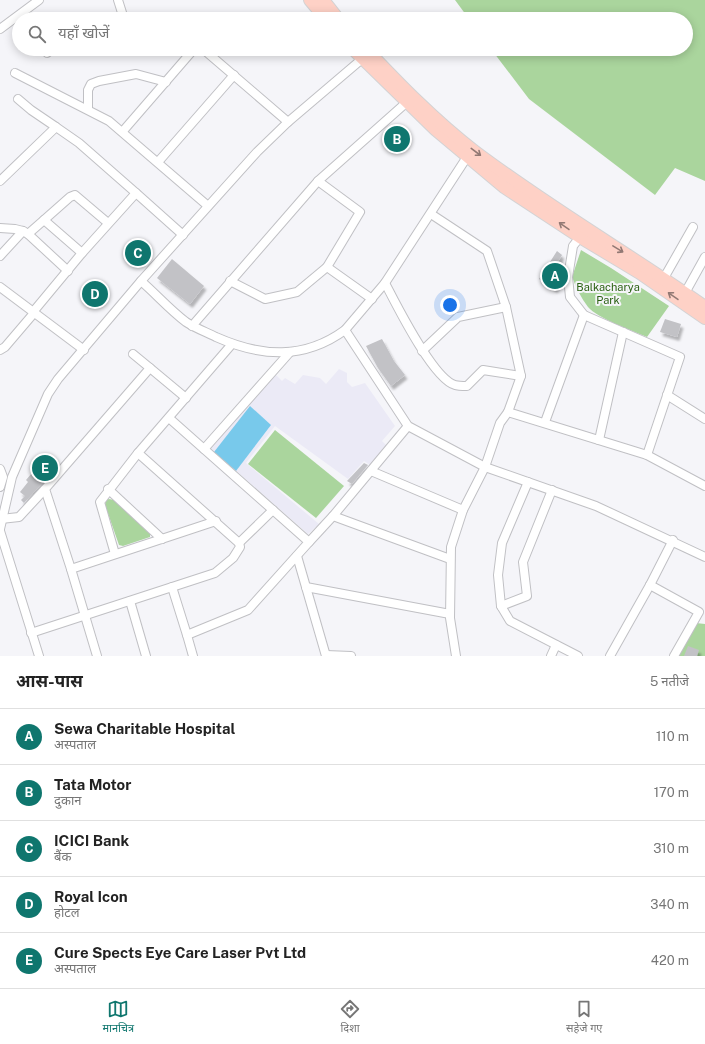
<!DOCTYPE html>
<html lang="hi">
<meta charset="utf-8">
<style>
:root{--surface:#fff;--page:#f2f2f2;--text:#222;--muted:#767676;--line:#e0e0e0;--accent:#0f766e}
body{margin:0;font-family:"Public Sans","Noto Sans Devanagari",sans-serif;background:var(--page);color:var(--text)}
.you{position:absolute;left:450px;top:305px;width:14px;height:14px;margin:-10px;border:3px solid #fff;border-radius:50%;background:#1a73e8;box-shadow:0 0 0 6px #1a73e833}
.badge{display:grid;place-items:center;width:26px;height:26px;border-radius:50%;background:var(--accent);color:#fff;font-size:13px;font-weight:700}
.pin{position:absolute;translate:-50% -50%;border:2px solid #fff;box-shadow:0 1px 4px #0006}
.list{margin:0;padding:0;list-style:none}
h2{display:flex;justify-content:space-between;align-items:center;height:52px;margin:0;padding:0 16px;font-size:17px}
h2 small{font-size:13px;font-weight:400;color:var(--muted)}
.list li{display:grid;grid-template-columns:26px 1fr auto;gap:12px;align-items:center;box-sizing:border-box;height:56px;padding:0 16px;border-top:1px solid var(--line)}
.list b{display:block;font-size:15px;white-space:nowrap}
.list p{margin:0;font-size:13px;white-space:nowrap;color:var(--muted)}
.list em{font-size:13px;font-style:normal;color:var(--muted)}
.icon{flex:none;width:22px;height:22px;fill:none;stroke:currentColor;stroke-width:2;stroke-linecap:round;stroke-linejoin:round}
.map{position:relative;flex:none;width:705px;height:656px;overflow:hidden}
.search{position:absolute;background:var(--surface);box-shadow:0 2px 10px #0003;left:12px;right:12px;top:12px;height:44px;display:flex;align-items:center;gap:10px;box-sizing:border-box;padding:0 14px;border-radius:22px;color:var(--muted);font-size:15px}
.sheet{height:332px;background:var(--surface)}
nav{display:flex;justify-content:space-around;align-items:center;box-sizing:border-box;height:56px;border-top:1px solid var(--line);background:var(--surface);font-size:11px;color:var(--muted)}
nav a{display:grid;justify-items:center;gap:2px}
nav .on{color:var(--accent)}
.map>svg:first-child{display:block}
.built{fill:#ebeaf6}
.green{fill:#aad59d}
.water{fill:#78c9eb}
.building{fill:#c2c2c6;filter:url(#shadow)}
.lines{fill:none;stroke-linecap:round;stroke-linejoin:round}
.minor-casing{stroke:#c0c0c4;stroke-width:10}
.primary-casing{stroke:#d3d3d4;stroke-width:14}
.minor{stroke:#fff;stroke-width:8}
.primary{stroke:#fed1c6;stroke-width:12}
.oneway{stroke:#927974}
.labels{text-anchor:middle;dominant-baseline:central;stroke-width:4;stroke-linejoin:round;paint-order:stroke}
.park-label{font-size:11px;fill:#285f10;stroke:#f5f5f9}
</style>
<div class="map">
<svg width="705" height="656" viewBox="0 0 705 656">
<defs>
<filter id="shadow"><feDropShadow dx="2.5" dy="4" stdDeviation="1" flood-color="#0004"/></filter>
</defs>
<rect width="100%" height="100%" fill="#f5f5f9"/>
<!-- built -->
<polygon class="built" points="339,369 347,373 347,382 352,387 365,383 395,426 382,441 387,446 370,465 364,461 348,479 275,426 246,463 319,524 308,534 209,447 276,375 282,381 285,378 295,384 303,375 320,378 326,384"/>
<!-- green -->
<g class="green">
<polygon points="455,0 705,0 705,181 675,168 655,195 529,99 491,49 686,49 686,19 469,19"/>
<path d="M581 250 611 268 669 306 647 337C633 331 597 318 588 307 581 298 576 287 572 277Z"/>
<polygon points="275,430 344,486 316,518 248,464"/>
<polygon points="109,499 114,500 150,532 150,537 123,546 119,545 105,505 106,500"/>
<polygon points="696,623 705,624 705,656 677,656"/>
</g>
<!-- water -->
<polygon class="water" points="250,406 271,425 236,471 214,452"/>
<!-- building -->
<g class="building">
<polygon points="557,251 562,255 554,268 563,273 555,289 539,279"/>
<polygon points="172,259 204,286 190,304 157,278"/>
<polygon points="665,319 681,324 677,337 660,332"/>
<polygon points="382,339 394,361 405,375 391,386 378,368 366,346"/>
<polygon points="43,460 54,470 24,503 21,500 25,496 20,492 28,482 26,480"/>
<polygon points="364,463 368,465 352,484 347,481"/>
<polygon points="688,646 699,650 697,656 684,656"/>
</g>
<g class="lines">
<!-- minor casing -->
<g class="minor-casing">
<g id="minor">
<polyline points="118,0 124,19"/>
<polyline points="0,29 39,0"/>
<polyline points="203,49 288,122"/>
<polyline points="47,53 52,49"/>
<polyline points="15,73 109,121 208,206"/>
<polyline points="18,99 31,110 56,127"/>
<polyline points="88,109 88,90 91,84 99,81 136,74 166,82"/>
<polyline points="123,131 194,49"/>
<polyline points="158,162 234,75"/>
<polyline points="0,181 56,127 79,143 136,193"/>
<polyline points="318,181 360,212 327,267 372,299"/>
<polyline points="431,214 487,251 506,307 521,376 508,412"/>
<polyline points="44,220 70,197 75,195 108,223"/>
<polyline points="0,228 15,229 23,231"/>
<polyline points="28,234 68,271"/>
<polyline points="580,237 573,246 568,277 570,297 584,315 680,357 647,455"/>
<polyline points="82,253 136,193 183,235"/>
<polyline points="0,256 23,231 28,234 44,220 82,253 33,312"/>
<polyline points="664,278 693,227"/>
<path d="M141 281C156 294 170 310 186 322 195 328 206 332 216 337 261 357 304 360 345 330L408 426 485 467 596 506 705 557"/>
<polyline points="230,281 265,299 297,292 327,267"/>
<path d="M385 283C396 304 433 379 455 385 458 386 463 386 467 386L483 370 521 376"/>
<polyline points="0,287 84,350"/>
<polyline points="685,293 705,257"/>
<polyline points="192,326 318,181 407,102"/>
<polyline points="345,330 385,283 467,157"/>
<polyline points="0,350 5,347 34,313"/>
<polyline points="422,351 458,317 506,307"/>
<polyline points="133,354 150,368"/>
<polyline points="667,395 705,419"/>
<polyline points="186,398 150,368 45,489 71,569 216,521"/>
<polyline points="169,418 309,542 248,610 187,635 193,656"/>
<polyline points="545,422 584,315"/>
<polyline points="408,426 333,516 450,559"/>
<polyline points="599,440 623,332"/>
<polyline points="204,449 290,352"/>
<polyline points="0,469 3,477 0,487"/>
<polyline points="371,471 463,510"/>
<polyline points="528,482 502,543 498,575 501,606 510,621 578,656"/>
<polyline points="108,489 162,539"/>
<polyline points="1,519 19,517 45,489"/>
<polyline points="0,529 12,477 48,394 58,379 141,281 257,152 288,122 362,59"/>
<polyline points="0,531 39,656"/>
<polyline points="309,542 333,516"/>
<polyline points="239,543 273,510"/>
<polyline points="115,554 100,502 138,453"/>
<polyline points="297,556 326,656"/>
<polyline points="71,569 97,656"/>
<polyline points="650,585 699,612 674,656"/>
<polyline points="172,587 187,635"/>
<polyline points="306,587 450,614"/>
<polyline points="130,601 146,656"/>
<polyline points="501,606 527,596 523,562 552,490"/>
<polyline points="31,633 215,573 233,558 240,547 239,543 138,453 232,344"/>
<polyline points="326,655 351,656"/>
<polyline points="456,656 450,618 451,547 463,510 485,467 500,423 508,412 647,455 705,486"/>
<polyline points="551,656 556,645"/>
<polyline points="610,656 650,585 673,540"/>
</g>
</g>
<!-- primary casing -->
<g class="primary-casing">
<g id="primary">
<polyline points="310,0 326,19"/>
<polyline points="323,0 338,19"/>
<polyline points="353,49 436,130 504,187 580,237 640,273 705,318"/>
<path d="M366 49C399 84 435 121 474 151 548 207 629 254 705 307"/>
</g>
</g>
<!-- minor -->
<use href="#minor" class="minor"/>
<!-- primary -->
<use href="#primary" class="primary"/>
</g>
<!-- one-way arrows -->
<defs><path id="oneway-shaft" d="M-6 0H5M1.5-3L5.5 0L1.5 3" fill="none" stroke-width="1.6" stroke-linecap="round" stroke-linejoin="round"/></defs>
<g class="oneway">
<use href="#oneway-shaft" transform="translate(476 152) rotate(37)"/>
<use href="#oneway-shaft" transform="translate(564 226) rotate(-145)"/>
<use href="#oneway-shaft" transform="translate(618 249) rotate(31)"/>
<use href="#oneway-shaft" transform="translate(673 296) rotate(-145)"/>
</g>
<g class="labels">
<!-- park labels -->
<g class="park-label">
<text x="608" y="287">Balkacharya<tspan x="608" dy="13">Park</tspan></text>
</g>
</g>
</svg>
<div class="you"></div>
<div class="pin badge" style="left:555px;top:276px">A</div>
<div class="pin badge" style="left:397px;top:139px">B</div>
<div class="pin badge" style="left:138px;top:253px">C</div>
<div class="pin badge" style="left:95px;top:294px">D</div>
<div class="pin badge" style="left:45px;top:468px">E</div>
<div class="search"><svg class="icon" aria-label="search" viewBox="0 0 24 24"><circle cx="10" cy="10" r="6"/><path d="M15 15l6 6"/></svg>यहाँ खोजें</div>
</div>
<section class="sheet">
<h2>आस-पास<small>5 नतीजे</small></h2>
<ul class="list">
<li><span class="badge">A</span><div><b>Sewa Charitable Hospital</b><p>अस्पताल</p></div><em>110 m</em></li>
<li><span class="badge">B</span><div><b>Tata Motor</b><p>दुकान</p></div><em>170 m</em></li>
<li><span class="badge">C</span><div><b>ICICI Bank</b><p>बैंक</p></div><em>310 m</em></li>
<li><span class="badge">D</span><div><b>Royal Icon</b><p>होटल</p></div><em>340 m</em></li>
<li><span class="badge">E</span><div><b>Cure Spects Eye Care Laser Pvt Ltd</b><p>अस्पताल</p></div><em>420 m</em></li>
</ul>
</section>
<nav>
<a class="on"><svg class="icon" aria-label="map" viewBox="0 0 24 24"><path d="M3 6l6-2 6 2 6-2v14l-6 2-6-2-6 2zM9 4v14M15 6v14"/></svg>मानचित्र</a>
<a><svg class="icon" aria-label="directions" viewBox="0 0 24 24"><path d="M12 3l9 9-9 9-9-9zM9 14v-3h6M13 9l2 2-2 2"/></svg>दिशा</a>
<a><svg class="icon" aria-label="saved" viewBox="0 0 24 24"><path d="M7 4h10v16l-5-4-5 4z"/></svg>सहेजे गए</a>
</nav>
